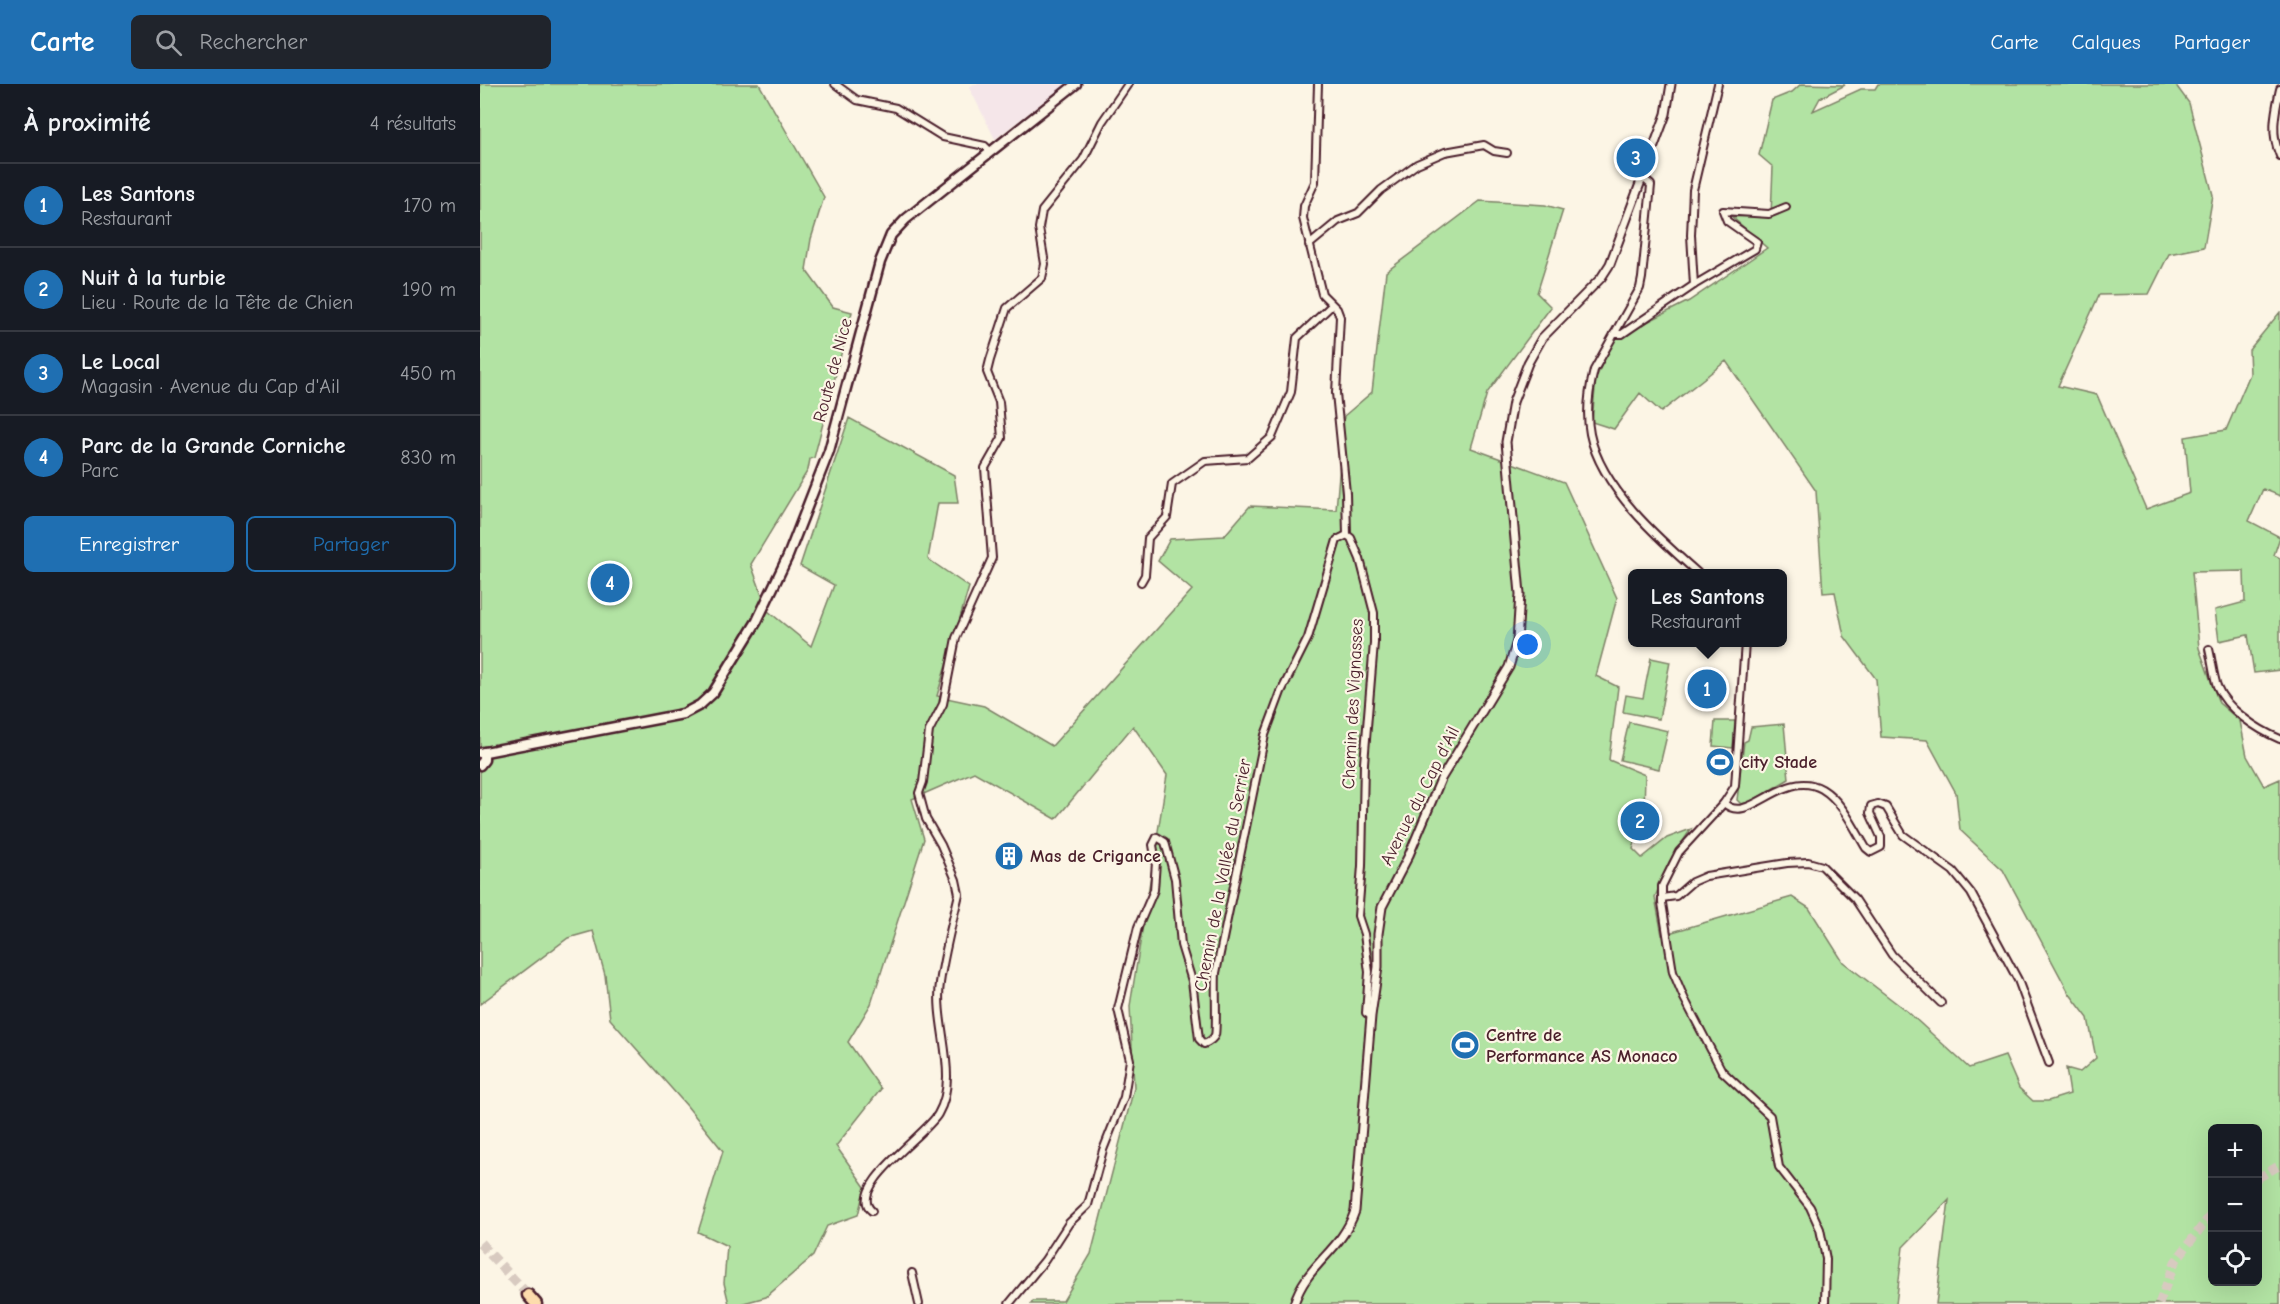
<!DOCTYPE html>
<html lang="fr">
<meta charset="utf-8">
<style>
:root{--surface:#171b24;--page:#20242c;--text:#f1f3f6;--muted:#9ea1a6;--line:#363941;--accent:#1f6fb2}
body{margin:0;font-family:"Comic Neue",sans-serif;background:var(--page);color:var(--text)}
.controls{position:absolute;right:18px;bottom:18px;display:grid;overflow:hidden;border-radius:9px;box-shadow:0 6px 24px #0002}
.controls button{width:54px;height:54px;display:grid;place-items:center;padding:0;border:0;border-bottom:2px solid var(--line);background:var(--surface);color:var(--text);font:30px sans-serif}
.you{position:absolute;left:1048px;top:561px;width:21px;height:21px;margin:-15px;border:4px solid #fff;border-radius:50%;background:#1a73e8;box-shadow:0 0 0 9px #1a73e833}
.badge{display:grid;place-items:center;width:39px;height:39px;border-radius:50%;background:var(--accent);color:#fff;font-size:20px;font-weight:700}
.pin{position:absolute;translate:-50% -50%;border:3px solid #fff;box-shadow:0 2px 6px #0006}
.popup{position:absolute;left:1148px;top:485px;width:159px;height:78px;box-sizing:border-box;display:grid;place-content:center;border-radius:9px;background:var(--surface);filter:drop-shadow(0 2px 4px #0005);font-size:20px;white-space:nowrap;color:var(--muted)}
.popup b{font-size:22px;color:var(--text)}
.popup::after{content:'';position:absolute;left:50%;top:100%;margin-left:-12px;border:12px solid transparent;border-top-color:var(--surface)}
.list{margin:0;padding:0;list-style:none}
h2{display:flex;justify-content:space-between;align-items:center;height:78px;margin:0;padding:0 24px;font-size:26px}
h2 small{font-size:20px;font-weight:400;color:var(--muted)}
.list li{display:grid;grid-template-columns:39px 1fr auto;gap:18px;align-items:center;box-sizing:border-box;height:84px;padding:0 24px;border-top:2px solid var(--line)}
.list b{display:block;font-size:22px;white-space:nowrap}
.list p{margin:0;font-size:20px;white-space:nowrap;color:var(--muted)}
.list em{font-size:20px;font-style:normal;color:var(--muted)}
.actions{display:flex;gap:12px;padding:18px 24px}
.actions a{flex:1;padding:14px 0;border:2px solid var(--accent);border-radius:9px;text-align:center;font-size:21px;color:var(--accent)}
.actions .main{background:var(--accent);color:#fff}
.icon{flex:none;width:33px;height:33px;fill:none;stroke:currentColor;stroke-width:2;stroke-linecap:round;stroke-linejoin:round}
.map{position:relative;flex:none;width:1800px;height:1220px;overflow:hidden}
header{display:flex;align-items:center;gap:36px;box-sizing:border-box;height:84px;padding:0 30px;background:var(--accent);color:#fff}
header strong{font-size:28px}
nav{display:flex;gap:33px;margin-inline-start:auto;font-size:21px}
.search{width:420px;height:54px;background:var(--page);display:flex;align-items:center;gap:15px;box-sizing:border-box;padding:0 21px;border-radius:9px;color:var(--muted);font-size:22px}
main{display:flex}
aside{flex:1;background:var(--surface)}
.map>svg:first-child{display:block}
.built{fill:#f5e6e9}
.green{fill:#b2e3a3;stroke:#7e8167;stroke-width:1.5;fill-rule:evenodd}
.lines{fill:none;stroke-linecap:round;stroke-linejoin:round}
.primary-tunnel{stroke:#d8cac0;stroke-width:9;stroke-dasharray:9 4.5;stroke-linecap:butt}
.motorway-tunnel{stroke:#d8cac0;stroke-width:10;stroke-dasharray:10 5;stroke-linecap:butt}
.minor-casing{stroke:#4a1f2b;stroke-width:10}
.tertiary-casing{stroke:#4a1f2b;stroke-width:11}
.secondary-casing{stroke:#4a1f2b;stroke-width:13}
.motorway-casing{stroke:#4a1f2b;stroke-width:15}
.minor{stroke:#fcf5e5;stroke-width:6}
.tertiary{stroke:#fcf5e5;stroke-width:7}
.secondary{stroke:#fcf5e5;stroke-width:8}
.motorway{stroke:#fddcac;stroke-width:10}
.labels{text-anchor:middle;dominant-baseline:central;stroke-width:4.5;stroke-linejoin:round;paint-order:stroke}
.street-label{font-size:18px;fill:#4a1f2b;stroke:#fcf5e5}
.poi-label{font-size:18px;font-weight:bold;fill:#4a1f2b;stroke:#fcf5e5;text-anchor:start}
</style>
<header>
<strong>Carte</strong>
<div class="search"><svg class="icon" aria-label="search" viewBox="0 0 24 24"><circle cx="10" cy="10" r="6"/><path d="M15 15l6 6"/></svg>Rechercher</div>
<nav><a>Carte</a><a>Calques</a><a>Partager</a></nav>
</header>
<main>
<aside>
<h2>À proximité<small>4 résultats</small></h2>
<ul class="list">
<li><span class="badge">1</span><div><b>Les Santons</b><p>Restaurant</p></div><em>170 m</em></li>
<li><span class="badge">2</span><div><b>Nuit à la turbie</b><p>Lieu · Route de la Tête de Chien</p></div><em>190 m</em></li>
<li><span class="badge">3</span><div><b>Le Local</b><p>Magasin · Avenue du Cap d'Ail</p></div><em>450 m</em></li>
<li><span class="badge">4</span><div><b>Parc de la Grande Corniche</b><p>Parc</p></div><em>830 m</em></li>
</ul>
<div class="actions"><a class="main">Enregistrer</a><a>Partager</a></div>
</aside>
<div class="map">
<svg width="1800" height="1220" viewBox="0 0 1800 1220">
<rect width="100%" height="100%" fill="#fcf5e5"/>
<filter id="ink" filterUnits="userSpaceOnUse"><feTurbulence type="fractalNoise" baseFrequency=".0167" numOctaves="2"/><feDisplacementMap in="SourceGraphic" scale="12" xChannelSelector="R" yChannelSelector="G"/><feConvolveMatrix kernelMatrix="1 2 1 2 8 2 1 2 1" color-interpolation-filters="sRGB"/></filter>
<g filter="url(#ink)">
<!-- built -->
<polygon class="built" points="494,0 586,0 515,55 489,3"/>
<!-- green -->
<g class="green">
<path d="M0 0H279L344 113 331 155 326 186 353 223 372 228 334 374 330 375 328 386 271 480 288 527 331 562 354 501 320 482 369 334 474 391 478 419H458L448 475 489 503 457 612 504 622 572 662 712 506 678 477 690 455 744 452 770 422 856 426 864 332 892 308 906 188 1000 117 1065 121 1083 126 1057 209 1071 223 1007 309 991 364 1084 398 1137 514 1116 592 1138 603 1129 676 1165 691 1164 725 1153 765 1162 774 1187 754 1211 745 1189 778 1175 813 1182 851 1312 813 1329 824 1363 878 1428 928 1489 984 1525 972 1539 1004 1553 1017H1568L1590 1010 1586 984 1600 988 1616 974 1608 934 1589 909 1523 786 1480 746 1476 709 1447 656 1401 653 1396 595 1364 552 1355 508 1343 509 1336 407 1246 277 1181 328 1160 309 1134 345 1112 338 1116 294 1133 255 1209 217 1287 164 1252 133 1291 131 1293 83 1279 71 1292 16 1312 8 1321 0 1365 1 1340 14 1333 27 1381 5H1395L1398 0H1695L1709 19 1733 111 1724 163 1689 170 1669 210 1619 211 1578 302 1617 311 1666 425 1710 409 1705 353 1746 346 1770 290 1769 266 1800 228V412L1783 405 1769 437 1800 453 1794 471 1800 474V586L1774 589 1768 551 1739 557 1735 526 1765 518 1764 487 1712 488 1719 564 1739 619 1760 637 1767 672 1784 702 1800 695V1220H1456L1469 1116 1423 1163 1416 1220H551L553 1217H583L611 1170 654 1004 650 922 687 691 653 642 576 735 494 688 432 715 444 755 391 920 368 958 401 1005 356 1062 385 1103 378 1131 347 1142 333 1172 286 1213 260 1220H249L244 1199 247 1162 218 1148 243 1067 207 1022 130 935 125 891 113 847 88 854 0 920ZM1732 1044H1778V1198H1732Z"/>
<polygon points="1171,574 1190,578 1179,635 1143,628 1146,611 1163,614"/>
<polygon points="1235,637 1255,637 1253,664 1233,662"/>
<polygon points="1149,638 1188,647 1179,685 1140,676"/>
<polygon points="1304,640 1309,695 1270,718 1261,720 1257,716 1264,658 1268,656 1271,643"/>
</g>
<g class="lines">
<!-- primary-tunnel -->
<g class="primary-tunnel">
<polyline points="1778,1094 1800,1081"/>
<polyline points="1679,1220 1695,1178 1732,1129"/>
</g>
<!-- motorway-tunnel -->
<polyline class="motorway-tunnel" points="0,1159 48,1211"/>
<!-- minor casing -->
<g class="minor-casing">
<g id="minor">
<polyline points="355,0 377,16 416,24 463,53 505,62 511,68"/>
<polyline points="838,0 835,98 824,122 823,134 842,210 857,225 860,233 856,309 866,409 867,451 871,454 880,475 894,529 894,559 884,679 882,782 878,832 884,850 889,888 886,929 891,932"/>
<path d="M1800 5C1795 29 1790 49 1800 72"/>
<path d="M1163 94 1171 101 1162 194 1160 204 1114 286C1109 306 1106 330 1110 350 1121 404 1179 455 1219 490"/>
<polyline points="829,161 858,137 878,129 901,106 937,80 965,68 1004,61 1014,67 1027,69"/>
<polyline points="1214,201 1211,151 1213,106 1238,0"/>
<polyline points="1134,250 1142,250 1214,201 1275,165 1277,158 1247,137 1243,127 1289,130 1306,123"/>
<polyline points="661,498 665,491 668,454 687,433 692,400 725,377 768,374 792,353 811,308 817,254 852,221"/>
<polyline points="1265,558 1255,702 1244,719 1199,768 1182,802 1182,819 1193,888 1204,914 1242,987 1290,1032 1299,1083 1330,1123 1340,1145 1346,1175 1345,1220"/>
<path d="M1729 565C1732 577 1733 590 1737 602 1746 625 1778 646 1800 655"/>
<path d="M1244 719C1268 743 1303 683 1342 705 1362 717 1374 744 1386 764L1391 768 1401 763V753L1390 729 1391 722 1398 720 1406 723 1423 751 1473 787 1491 809 1538 896 1569 979"/>
<polyline points="1182,814 1196,812 1212,798 1226,792 1307,779 1328,778 1342,782 1375,815 1412,871 1461,919"/>
<path d="M392 1127C365 1105 447 1050 458 1030 480 992 454 941 460 899 464 870 472 839 479 810L476 796 461 761 446 735 439 709 443 698 449 647 463 620 476 554 512 474 505 384 522 354 519 318 507 288 510 276 527 224 562 194 565 180 559 144 562 127 603 76 622 38 648 0"/>
<polyline points="432,1189 439,1220"/>
<path d="M529 1220 565 1176 589 1139 608 1121 623 1066 644 1013 650 976 638 925 658 843 674 806 676 778 673 761 677 753 685 758 695 795 701 861 712 897 719 955 724 960C729 958 733 956 735 951 737 946 735 900 736 889L785 651 801 608 828 554 857 456 867 451"/>
</g>
</g>
<!-- tertiary casing -->
<g class="tertiary-casing">
<path id="tertiary" d="M814 1220C826 1180 861 1168 875 1127L891 932 898 883V850L902 823 929 771 961 695 1029 583 1037 557 1040 510 1026 358 1033 318 1048 279 1062 254 1121 194 1130 180 1186 30 1191 0"/>
</g>
<!-- secondary casing -->
<g class="secondary-casing">
<g id="secondary">
<polyline points="0,669 203,630 220,621 233,609 277,537 308,472 349,367 400,178 411,151 426,135 596,0"/>
<polyline points="0,681 4,676 4,668"/>
</g>
</g>
<!-- motorway casing -->
<g class="motorway-casing">
<polyline id="motorway" points="48,1211 56,1220"/>
</g>
<!-- minor -->
<use href="#minor" class="minor"/>
<!-- tertiary -->
<use href="#tertiary" class="tertiary"/>
<!-- secondary -->
<use href="#secondary" class="secondary"/>
<!-- motorway -->
<use href="#motorway" class="motorway"/>
</g>
</g>
<!-- icons -->
<defs>
<g id="stadium-disc" transform="scale(1.5)"><circle r="9.5" fill="#1f6fb2" stroke="#fcf5e5"/><path d="M0-5a6.5 5 0 1 0 0 10a6.5 5 0 1 0 0-10ZM-3.5-1.8h7v3.6h-7Z" fill="#fff"/></g>
<g id="building-disc" transform="scale(1.5)"><circle r="9.5" fill="#1f6fb2" stroke="#fcf5e5"/><path d="M-4-6H4V6H1V3H-1V6H-4ZM-2.5-4.3h1.7v1.8h-1.7ZM.8-4.3h1.7v1.8H.8ZM-2.5-1h1.7V.8h-1.7ZM.8-1h1.7V.8H.8Z" fill="#fff"/></g>
</defs>
<g fill-rule="evenodd">
<use href="#stadium-disc" x="1240" y="678"/>
<use href="#building-disc" x="529" y="772"/>
<use href="#stadium-disc" x="985" y="961"/>
</g>
<g class="labels">
<!-- street labels -->
<g class="street-label">
<text transform="translate(353 286) rotate(-75)">Route de Nice</text>
<text transform="translate(873 620) rotate(-87)">Chemin des Vignasses</text>
<text transform="translate(940 712) rotate(-63)">Avenue du Cap d'Ail</text>
<text transform="translate(743 791) rotate(-79)">Chemin de la Vallée du Serrier</text>
</g>
<!-- poi labels -->
<g class="poi-label">
<text x="1261" y="678">city Stade</text>
<text x="550" y="772">Mas de Crigance</text>
<text x="1006" y="951">Centre de<tspan x="1006" dy="21">Performance AS Monaco</tspan></text>
</g>
</g>
</svg>
<div class="controls">
<button>+</button>
<button>−</button>
<button><svg class="icon" aria-label="locate" viewBox="0 0 24 24"><circle cx="12" cy="12" r="6"/><path d="M12 2v4M12 18v4M2 12h4M18 12h4"/></svg></button>
</div>
<div class="you"></div>
<div class="pin badge" style="left:1227px;top:605px">1</div>
<div class="popup"><b>Les Santons</b>Restaurant</div>
<div class="pin badge" style="left:1160px;top:737px">2</div>
<div class="pin badge" style="left:1156px;top:74px">3</div>
<div class="pin badge" style="left:130px;top:499px">4</div>
</div>
</main>
